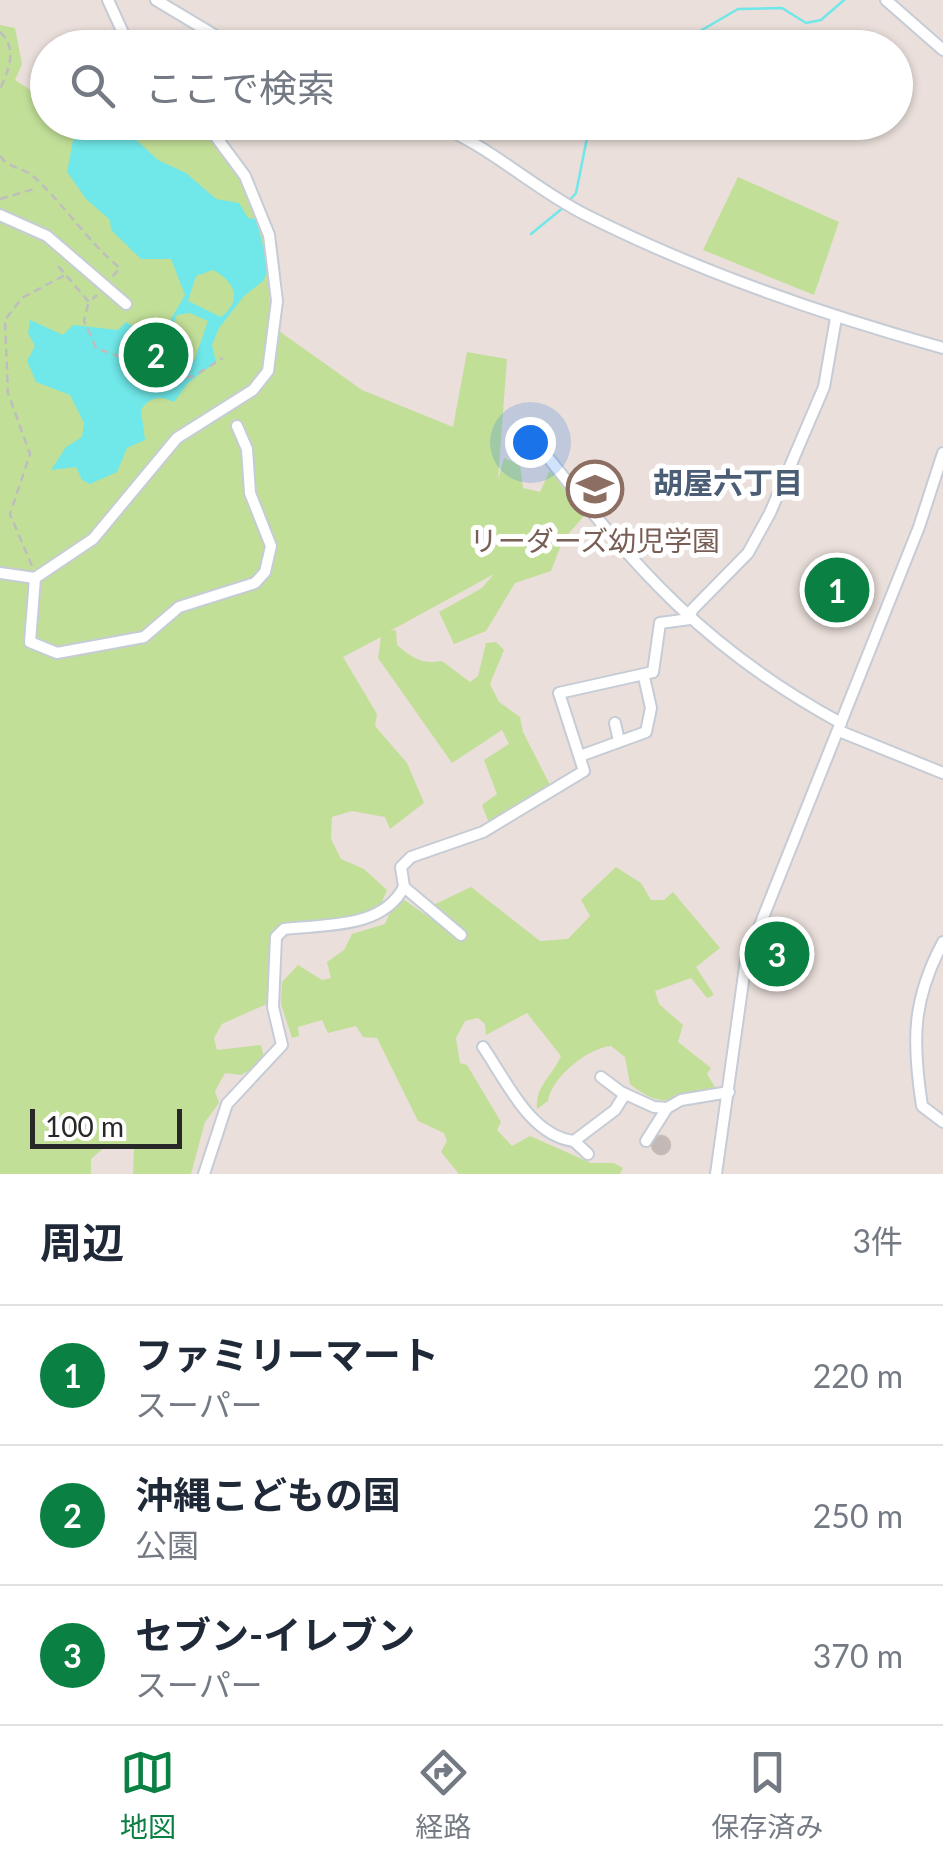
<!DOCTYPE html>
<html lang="ja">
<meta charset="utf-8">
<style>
:root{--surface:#fff;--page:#f6f6f7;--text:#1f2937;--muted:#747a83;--line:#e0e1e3;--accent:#0b8043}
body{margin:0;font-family:Lato,"Noto Sans JP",sans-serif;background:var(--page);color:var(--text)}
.scale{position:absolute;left:30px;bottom:25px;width:152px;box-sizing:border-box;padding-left:10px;border:5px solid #282828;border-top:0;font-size:28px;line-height:35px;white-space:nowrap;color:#282828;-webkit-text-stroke:8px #fff;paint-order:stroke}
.you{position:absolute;left:530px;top:442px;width:35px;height:35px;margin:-25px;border:8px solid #fff;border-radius:50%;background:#1a73e8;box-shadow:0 0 0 15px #1a73e833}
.badge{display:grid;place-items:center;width:65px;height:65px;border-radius:50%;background:var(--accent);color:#fff;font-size:32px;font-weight:700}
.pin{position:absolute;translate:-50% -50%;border:5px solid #fff;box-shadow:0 2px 10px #0006}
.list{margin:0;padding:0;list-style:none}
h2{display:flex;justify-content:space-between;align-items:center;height:130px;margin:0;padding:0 40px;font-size:42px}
h2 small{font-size:32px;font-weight:400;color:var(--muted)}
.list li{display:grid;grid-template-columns:65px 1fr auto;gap:30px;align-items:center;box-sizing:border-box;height:140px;padding:0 40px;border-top:2px solid var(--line)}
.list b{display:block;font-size:38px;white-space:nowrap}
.list p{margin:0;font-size:32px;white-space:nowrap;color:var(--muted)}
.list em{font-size:32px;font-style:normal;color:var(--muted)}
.icon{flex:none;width:55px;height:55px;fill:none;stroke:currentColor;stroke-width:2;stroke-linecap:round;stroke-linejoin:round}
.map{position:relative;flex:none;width:943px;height:1174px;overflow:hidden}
.search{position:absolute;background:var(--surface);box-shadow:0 2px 8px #0004;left:30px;right:30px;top:30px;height:110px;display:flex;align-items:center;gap:25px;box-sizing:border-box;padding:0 35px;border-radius:55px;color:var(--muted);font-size:38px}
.sheet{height:550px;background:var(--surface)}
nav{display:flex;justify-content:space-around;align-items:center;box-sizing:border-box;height:140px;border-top:2px solid var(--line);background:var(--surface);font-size:28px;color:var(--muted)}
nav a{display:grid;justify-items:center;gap:5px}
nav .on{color:var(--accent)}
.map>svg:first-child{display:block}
.green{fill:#c2df98}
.water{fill:#70e7e8;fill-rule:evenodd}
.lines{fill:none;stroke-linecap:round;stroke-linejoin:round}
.stream{stroke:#70e7e8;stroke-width:2.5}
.building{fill:#c2b9b7;stroke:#c5bab4;stroke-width:2.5}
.minor-casing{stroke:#c5ccd5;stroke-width:14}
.path{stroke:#bebebe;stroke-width:2.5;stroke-dasharray:8 5;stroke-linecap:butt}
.minor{stroke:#fff;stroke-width:10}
.labels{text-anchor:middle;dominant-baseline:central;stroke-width:10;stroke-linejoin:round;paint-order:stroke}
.education-label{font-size:28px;fill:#785e54;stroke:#fff}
.neighbourhood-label{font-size:30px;font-weight:bold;fill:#4b5e76;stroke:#fff}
</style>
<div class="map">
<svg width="943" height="1174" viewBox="0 0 943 1174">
<rect width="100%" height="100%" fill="#eadfda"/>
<!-- green -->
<g class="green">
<path d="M0 25 15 28 22 64 15 80 47 101 48 122 80 123 88 128 93 122 196 123 230 154 263 224 272 326 362 390 453 427 467 352 507 359 498 480 504 458 520 465 523 488 540 492 550 470 584 516 563 540 551 571 515 583 486 631 454 644 439 612 482 588 494 574 390 631 396 630 397 645C412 658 423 665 442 661L470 682 478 676 486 643 496 642 504 650 490 684 499 702 520 717 523 732 551 787 489 823 482 805 497 794 484 760 509 744 502 730 452 763 378 658 381 637 343 657 377 714 375 726 407 763 424 803 390 829 385 817 352 811 332 817 331 839 341 859 364 869 387 890 375 918C340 925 303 916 273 934L269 1003 222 1024 214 1038 217 1050 261 1045 265 1062 241 1075 225 1073 215 1091 219 1103 205 1122 191 1174H133L134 1148 108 1144 91 1159V1174H0Z"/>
<polygon points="738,177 839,222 814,295 703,250"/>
<path d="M616 867 641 883 651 900H664L673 892 720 948 696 967 714 995 707 998 691 978 655 991 659 1004 683 1025 678 1042 711 1068 707 1074 715 1087C676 1097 664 1112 630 1084L625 1057 611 1046C590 1047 551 1077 548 1101L537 1109C535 1086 553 1075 561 1056L527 1013 486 1035 485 1024 478 1018 465 1021 456 1038 460 1063 467 1065 501 1122 497 1130 512 1146 530 1136 591 1163H614L623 1168 620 1174H459L441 1152 447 1141 444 1133 418 1121 377 1038 363 1037 356 1026 328 1033 322 1020 298 1027 299 1036 292 1038 281 1004 282 982 298 965 322 980 331 978 327 962 344 950 352 934 385 924 397 895 462 940 431 906 471 887 540 941 568 939 590 916 581 900Z"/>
</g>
<!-- water -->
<path class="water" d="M101 123H125L131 135 158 160 186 173 216 199 239 203 248 218 256 219 269 269 263 281 244 296 219 328 212 345 216 362 188 383 174 402C160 395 149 397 141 410L145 440 127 448 117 472 90 484 82 480 76 467 51 470 66 447 82 437 84 423 70 395 36 382 27 361 35 346 28 333 30 320 63 335 73 325 118 330 126 322C140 330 148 337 164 331L185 295 171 259H141L111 230 110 220 86 199 67 172 75 130 89 133ZM213 270C235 281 243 301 221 317L188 301 196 276ZM190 313 208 321 194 361 187 360 168 335 177 315Z"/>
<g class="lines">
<!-- stream -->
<g class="stream">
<polyline points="671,48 738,9 782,8 806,23 821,20 844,0"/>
<polyline points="569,201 576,193 589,128 596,122"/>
<polyline points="531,234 564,207"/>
</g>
</g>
<!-- building -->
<circle class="building" cx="661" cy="1145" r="9"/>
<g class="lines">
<!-- minor casing -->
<g class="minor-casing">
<g id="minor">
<polyline points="108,0 130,48"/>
<polyline points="156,0 236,48"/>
<polyline points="886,0 943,50"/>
<path d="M429 122C486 142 532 188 586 215 699 272 821 314 943 348"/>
<polyline points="0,215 47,236 126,304"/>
<path d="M543 451C636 569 706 650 841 723"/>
<polyline points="0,573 35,578 93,539 177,438 253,390 268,371 277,301 269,235 245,176 205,122"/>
<polyline points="35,578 30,642 57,653 144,637 179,607 255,583 265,572 271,546 250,493 247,449 237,426"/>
<polyline points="690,619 692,610 748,553 770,513 824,387 836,318"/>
<polyline points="615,723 619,741"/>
<polyline points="839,731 943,773"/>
<polyline points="580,756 646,732 651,708 644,677"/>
<polyline points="461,935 404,887 401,867 411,857 483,832 584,771 559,693 653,672 660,623 690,619"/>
<path d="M943 942C912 1000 912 1041 922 1106L943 1122"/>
<path d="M483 1047C506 1080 530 1136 574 1141L615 1110 625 1094"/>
<polyline points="601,1077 621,1092 654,1107 667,1108 681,1100 729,1092"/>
<polyline points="574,1141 588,1154"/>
<polyline points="646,1141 667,1108"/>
<path d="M204 1174 227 1104 282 1045 273 1007 276 937 284 929C326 924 382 929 404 887"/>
<polyline points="716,1174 746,960 919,527 943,453"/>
</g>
</g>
<!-- path -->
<g class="path">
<path d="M0 32C18 49 9 69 0 89"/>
<path d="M0 156C9 169 22 167 33 176 64 204 87 241 120 268L112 277"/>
<polyline points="0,199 34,189"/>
<polyline points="58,266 89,302 97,295"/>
<polyline points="88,304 84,321 96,348 179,379 194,376 223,358"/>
<polyline points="32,566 10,514 30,454 8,393 5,320 22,298 67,274"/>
</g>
<!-- minor -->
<use href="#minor" class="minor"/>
</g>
<!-- icons -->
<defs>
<g id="school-ring" transform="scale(2.875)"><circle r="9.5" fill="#fff" stroke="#8d6e63" stroke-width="1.5"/><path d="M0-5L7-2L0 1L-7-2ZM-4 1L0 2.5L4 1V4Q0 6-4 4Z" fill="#8d6e63"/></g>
</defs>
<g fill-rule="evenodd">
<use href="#school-ring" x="595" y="489"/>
</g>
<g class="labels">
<!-- education labels -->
<g class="education-label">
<text x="595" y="540">リーダーズ幼児学園</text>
</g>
<!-- neighbourhood labels -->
<g class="neighbourhood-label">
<text x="728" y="482">胡屋六丁目</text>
</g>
</g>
</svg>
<div class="scale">100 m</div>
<div class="you"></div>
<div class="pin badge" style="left:837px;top:590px">1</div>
<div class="pin badge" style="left:156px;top:355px">2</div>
<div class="pin badge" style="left:777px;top:954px">3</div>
<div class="search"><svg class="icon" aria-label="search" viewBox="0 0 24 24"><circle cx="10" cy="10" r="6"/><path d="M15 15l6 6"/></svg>ここで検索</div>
</div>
<section class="sheet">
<h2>周辺<small>3件</small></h2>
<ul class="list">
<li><span class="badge">1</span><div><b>ファミリーマート</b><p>スーパー</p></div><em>220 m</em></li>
<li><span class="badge">2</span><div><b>沖縄こどもの国</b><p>公園</p></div><em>250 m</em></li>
<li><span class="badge">3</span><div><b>セブン-イレブン</b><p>スーパー</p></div><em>370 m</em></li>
</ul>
</section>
<nav>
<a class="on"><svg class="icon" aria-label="map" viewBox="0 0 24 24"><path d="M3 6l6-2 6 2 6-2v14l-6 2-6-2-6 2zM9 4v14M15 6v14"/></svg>地図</a>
<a><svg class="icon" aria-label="directions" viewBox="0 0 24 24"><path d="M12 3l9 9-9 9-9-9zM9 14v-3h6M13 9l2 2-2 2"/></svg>経路</a>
<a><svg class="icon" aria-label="saved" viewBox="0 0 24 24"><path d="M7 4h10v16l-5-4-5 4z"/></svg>保存済み</a>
</nav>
